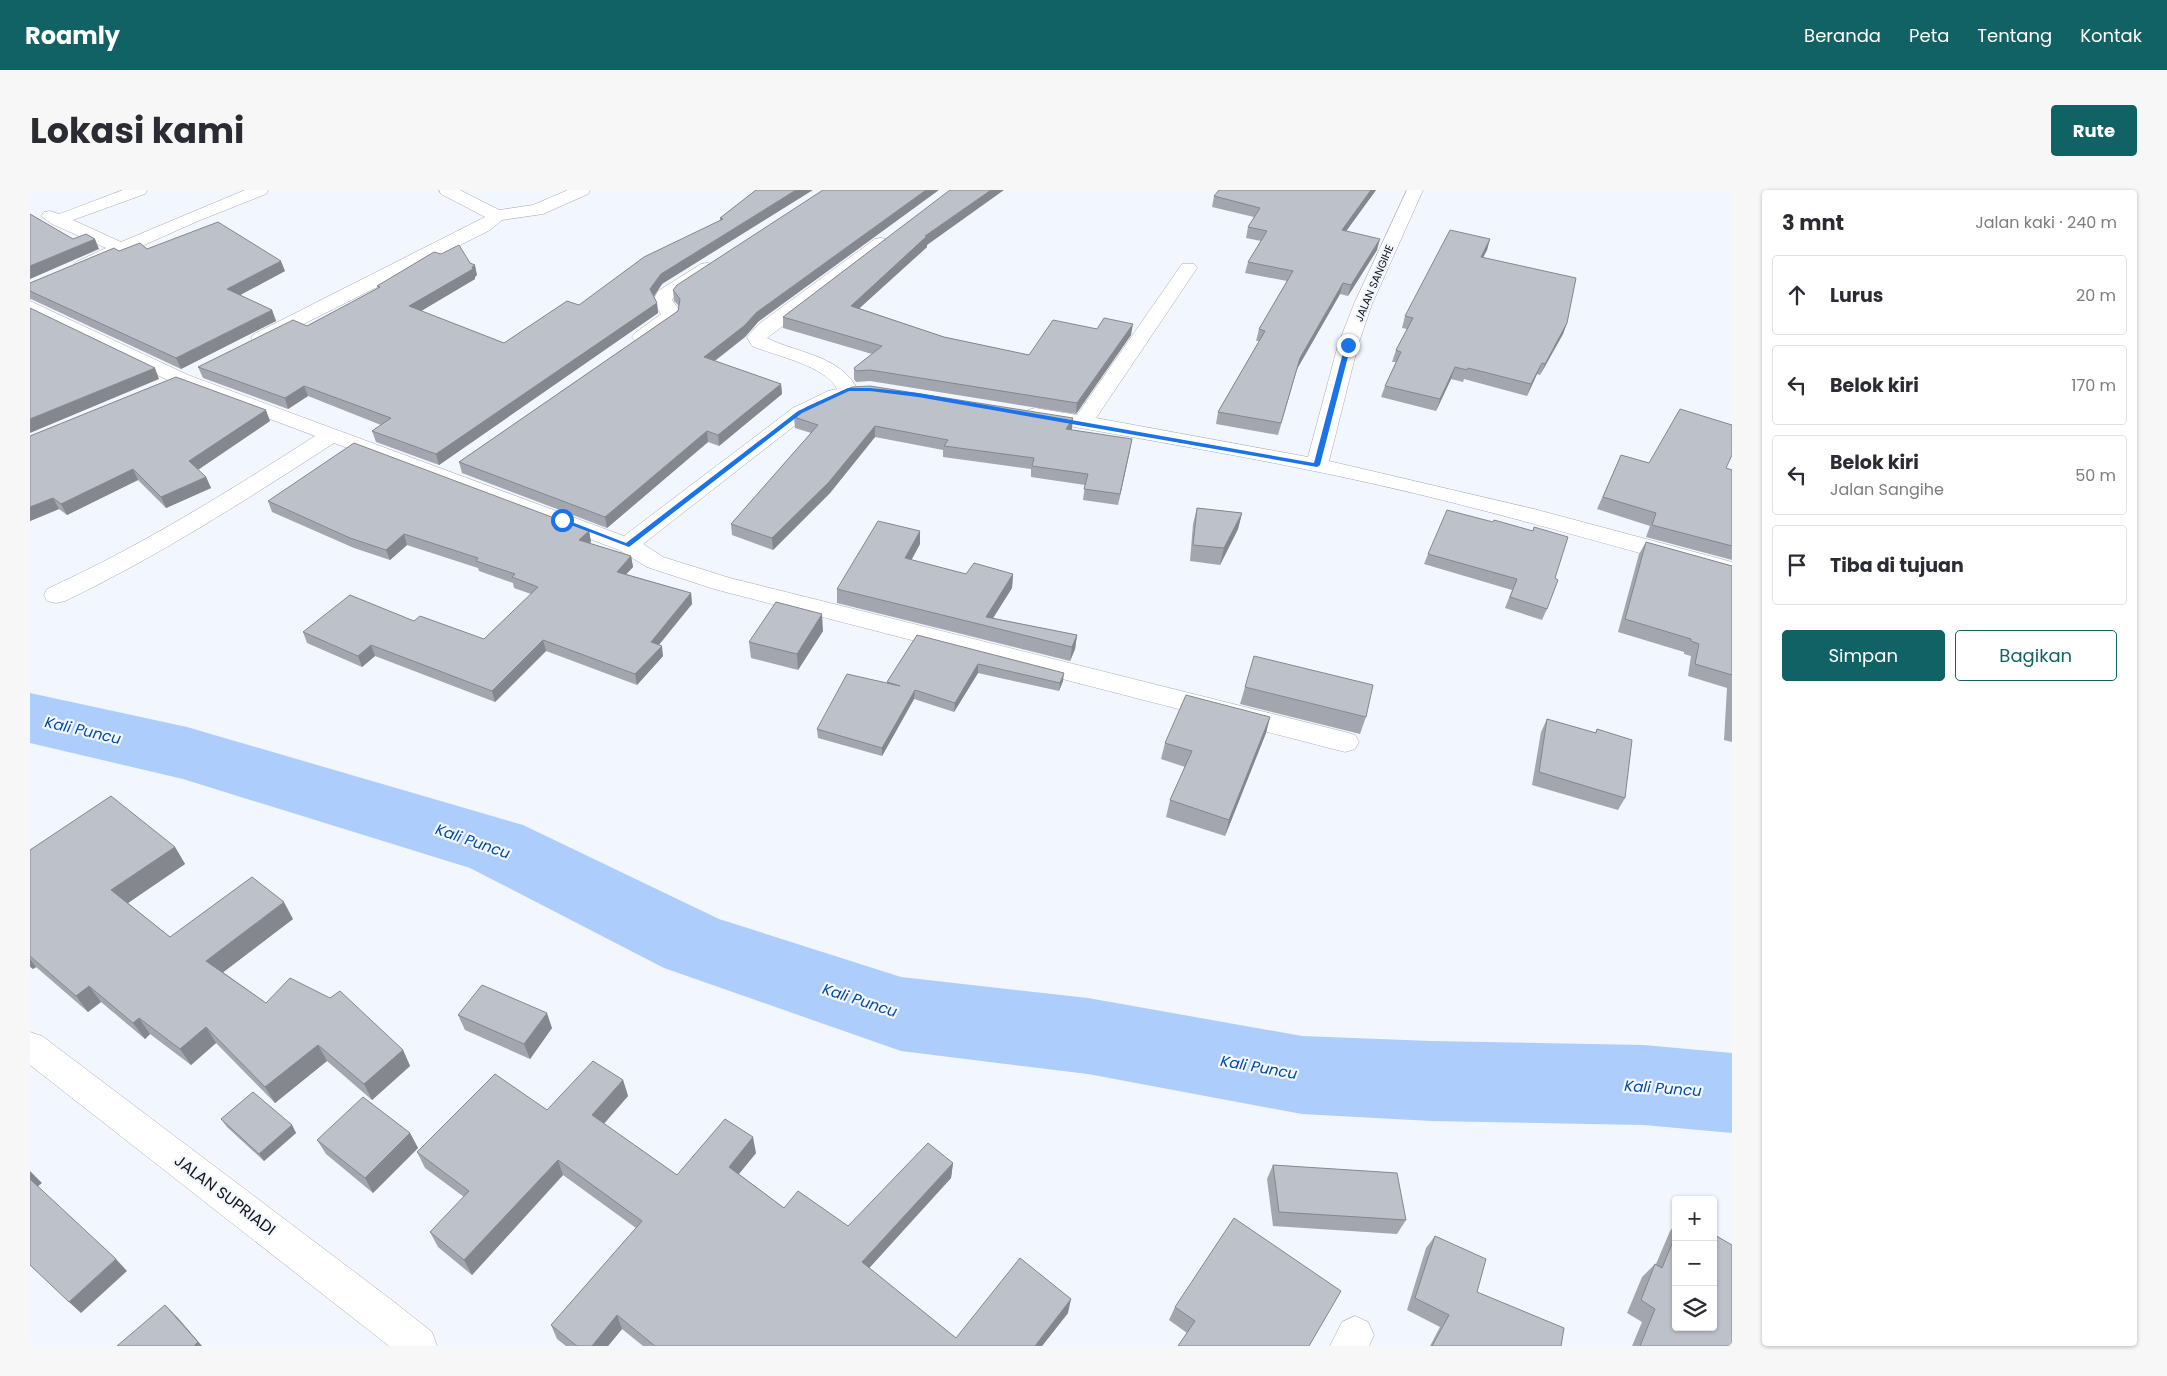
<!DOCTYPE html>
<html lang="id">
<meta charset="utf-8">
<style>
:root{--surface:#fff;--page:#f7f7f7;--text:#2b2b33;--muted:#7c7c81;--line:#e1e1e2;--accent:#116264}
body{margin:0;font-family:Poppins,sans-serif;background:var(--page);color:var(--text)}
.controls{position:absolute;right:15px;bottom:15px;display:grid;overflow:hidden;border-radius:5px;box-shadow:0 1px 4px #0004}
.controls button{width:45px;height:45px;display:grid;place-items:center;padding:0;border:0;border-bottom:1px solid var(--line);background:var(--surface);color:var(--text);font:25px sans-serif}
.stop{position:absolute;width:15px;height:15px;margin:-11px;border:4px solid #1a73e8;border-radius:50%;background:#fff}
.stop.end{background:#1a73e8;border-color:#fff;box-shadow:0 1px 5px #0008}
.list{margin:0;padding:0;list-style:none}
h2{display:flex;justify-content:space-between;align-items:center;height:65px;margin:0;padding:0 20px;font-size:21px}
h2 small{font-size:16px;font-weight:400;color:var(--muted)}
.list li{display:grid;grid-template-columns:32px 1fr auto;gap:15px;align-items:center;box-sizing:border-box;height:80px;margin:0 10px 10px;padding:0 10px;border:1px solid var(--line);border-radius:5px}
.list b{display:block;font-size:19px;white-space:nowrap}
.list p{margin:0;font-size:16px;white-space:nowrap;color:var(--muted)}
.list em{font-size:16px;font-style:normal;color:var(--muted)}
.actions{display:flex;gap:10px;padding:15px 20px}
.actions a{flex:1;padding:11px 0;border:1px solid var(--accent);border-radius:5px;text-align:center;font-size:18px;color:var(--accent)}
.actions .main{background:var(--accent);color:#fff}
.icon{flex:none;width:28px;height:28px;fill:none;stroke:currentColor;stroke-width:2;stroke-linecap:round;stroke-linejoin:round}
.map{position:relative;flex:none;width:1702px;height:1156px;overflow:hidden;border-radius:5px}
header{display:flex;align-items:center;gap:30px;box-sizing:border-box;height:70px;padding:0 25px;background:var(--accent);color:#fff}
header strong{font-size:24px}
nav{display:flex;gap:28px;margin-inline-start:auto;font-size:18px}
.intro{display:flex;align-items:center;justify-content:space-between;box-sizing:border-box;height:120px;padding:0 30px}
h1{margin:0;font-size:35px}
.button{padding:12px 22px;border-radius:5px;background:var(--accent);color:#fff;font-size:18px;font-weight:700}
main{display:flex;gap:30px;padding:0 30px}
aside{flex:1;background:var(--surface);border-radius:5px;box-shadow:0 1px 4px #0004}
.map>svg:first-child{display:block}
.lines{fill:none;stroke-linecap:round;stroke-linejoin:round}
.river{fill:#adcdfc;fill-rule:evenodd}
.minor-casing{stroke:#a6aab3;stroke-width:1}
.major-casing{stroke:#a6aab3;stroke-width:1}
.minor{fill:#fff;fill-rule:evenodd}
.major{fill:#fff;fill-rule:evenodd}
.wall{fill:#a3a6ae}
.shaded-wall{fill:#84878d}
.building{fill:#bdc1ca;stroke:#84878d}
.route{fill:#1a73e8}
.labels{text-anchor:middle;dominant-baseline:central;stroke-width:4.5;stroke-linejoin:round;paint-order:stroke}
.far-street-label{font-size:11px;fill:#151619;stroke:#f2f6ff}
.water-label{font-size:15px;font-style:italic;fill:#034aa1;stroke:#f2f6ff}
.near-street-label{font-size:16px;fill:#151619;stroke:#f2f6ff}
</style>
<header>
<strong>Roamly</strong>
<nav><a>Beranda</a><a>Peta</a><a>Tentang</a><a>Kontak</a></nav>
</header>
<div class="intro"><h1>Lokasi kami</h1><a class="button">Rute</a></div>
<main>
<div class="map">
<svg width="1702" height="1156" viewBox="0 0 1702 1156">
<rect width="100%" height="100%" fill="#f2f6ff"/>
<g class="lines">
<!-- river -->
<polygon class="river" points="0,503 157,537 493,635 689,729 871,787 1058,808 1272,846 1401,851 1614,855 1702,863 1702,943 1614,935 1401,931 1272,924 1058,884 871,861 634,778 440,678 153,589 0,553"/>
<!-- minor casing -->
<g class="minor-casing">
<g id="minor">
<polygon points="93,0 117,0 115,4 43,30 91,52 215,0 238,0 236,4 168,31 58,80 46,80 43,76 46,72 76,58 22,34 11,26 14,22 20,21 29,24"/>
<polygon points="409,0 430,0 469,20 503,15 538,0 560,0 558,4 513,24 472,30 460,40 238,152 224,152 221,148 224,144 455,27 411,4"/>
<path d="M1377 0H1393L1342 114 1328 155 1299 271 1504 319 1702 372V388C1581 356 1462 320 1340 293 1229 268 1116 250 1005 230L998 228 995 224 998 220 1005 218 1047 225 1152 74H1164L1167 78 1066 228 1278 267 1308 155 1324 114Z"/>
<path d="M851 48 857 49 860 53 857 57 737 148C769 164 810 165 828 200L825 204 815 205 812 209 777 226 613 354 633 367 700 388 1315 542 1325 545 1329 552 1325 559 1315 562 684 399 617 377 589 360 304 253C216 310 129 366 35 411L26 413 17 411 14 405 17 399C111 356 198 302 285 246L144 193 0 124V111L158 185 594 346 763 218 798 201 807 199C796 176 746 166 722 156L717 147 729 134 845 49Z"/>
<path d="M677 73 683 74 686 78 683 82 643 108 642 110 650 121C651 134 618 154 605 151L602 147 605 143 631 124 623 111 628 101 671 74Z"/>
<polygon points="1325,1126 1338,1132 1344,1145 1339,1156 1300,1156 1312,1132"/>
</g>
</g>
<!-- major casing -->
<g class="major-casing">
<polygon id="major" points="0,842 12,846 363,1111 402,1142 407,1156 359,1156 0,875"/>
</g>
<!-- minor -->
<use href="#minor" class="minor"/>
<!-- major -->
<use href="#major" class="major"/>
</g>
<!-- wall -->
<g class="wall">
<polygon points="726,0 632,94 624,107 627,113 628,123 409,275 346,252 342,241 351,235 278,206 258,219 173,188 168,177 277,136 348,98 347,96 447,85 445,87 445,89 391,121 474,153 549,115 690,30 690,28"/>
<polygon points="1346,0 1316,41 1347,60 1318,106 1310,104 1267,179 1248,245 1186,234 1188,222 1229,151 1226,151 1229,139 1257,91 1215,83 1218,72 1231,51 1216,48 1218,37 1224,27 1182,17 1184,6"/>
<polygon points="1460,49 1457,60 1453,68 1537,133 1533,144 1510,185 1507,184 1497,206 1434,189 1433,192 1421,189 1406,221 1351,207 1355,196 1366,172 1362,172 1366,160 1377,139 1372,138 1375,126"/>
<polygon points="897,55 897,57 829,118 914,147 999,165 1067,139 1101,145 1046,224 840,191 826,192 824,189 824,178 842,164 753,138 753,127"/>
<polygon points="117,59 255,81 210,105 242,120 246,131 151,179 1,109 0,110 0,93 89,61"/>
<polygon points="643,100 728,132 715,147 685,171 751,194 752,204 689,256 678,252 577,338 432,283 429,272 648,121 649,116 644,111"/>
<polygon points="764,227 1042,240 1100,260 1088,315 1053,310 1055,295 1001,287 1001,279 913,267 913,260 845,247 800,303 743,360 702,345 701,334 781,243 765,238"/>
<polygon points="240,231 168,280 176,287 181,298 136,318 108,290 37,325 29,319 0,331 0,246"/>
<polygon points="1591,265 1619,273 1696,278 1702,280 1702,370 1616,347 1620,336 1567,319"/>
<polygon points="238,311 559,341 561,352 559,353 601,366 603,377 596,384 661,403 662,414 629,455 633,466 607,495 516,461 465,512 345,466 332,477 277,453 273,442 384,431 454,449 501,404 484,398 483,393 449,381 448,378 377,355 360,370 324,358 242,322"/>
<polygon points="1167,318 1212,323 1208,339 1190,375 1160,371 1163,334"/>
<polygon points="1616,352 1702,376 1702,552 1694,550 1697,498 1658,486 1661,466 1654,464 1654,462 1588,442 1609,364"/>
<polygon points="890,354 881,370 936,384 983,384 982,398 963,428 1047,445 1045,459 1040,471 807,413 807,399"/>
<polygon points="1398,364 1525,388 1517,419 1512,430 1475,418 1482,400 1394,374"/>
<polygon points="793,441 768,480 721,468 719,452"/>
<polygon points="887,445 1033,491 1029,501 948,483 924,522 884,509 852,566 788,548 787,539 857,493 857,492"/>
<polygon points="1215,497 1336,527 1330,544 1210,514"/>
<polygon points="1240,527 1236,543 1195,646 1136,627 1140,610 1155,577 1131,569 1135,553"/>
<polygon points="1517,529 1565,543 1567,539 1595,608 1588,620 1502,595 1511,542"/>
<polygon points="145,657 155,674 98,713 140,747 263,729 193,782 236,813 373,860 380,876 342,910 297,871 245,913 186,853 161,875 120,844 115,849 71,812 58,822 6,777 3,779 0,777 0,660"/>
<polygon points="428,825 522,838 500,869 435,840"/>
<polygon points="593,890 598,906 574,934 647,985 726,963 709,984 754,1018 818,1036 923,973 921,988 839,1078 926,1148 1038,1123 1012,1156 613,1156 592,1139 578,1156 536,1156 527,1149 521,1135 606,1038 533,985 442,1085 408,1057 400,1042 434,1007 395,978 387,962 517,920"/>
<polygon points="191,929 262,935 266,943 234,971 197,937"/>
<polygon points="380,943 388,958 343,1003 296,964 287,950"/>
<polygon points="1243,975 1376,1030 1367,1044 1243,1036 1237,989"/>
<polygon points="1646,1034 1646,1137 1702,1156 1602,1156 1612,1132 1597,1123 1612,1087 1625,1074 1626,1074 1640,1041"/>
<polygon points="1405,1046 1447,1102 1531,1156 1400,1156 1410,1137 1377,1120 1396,1058"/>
<polygon points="1311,1101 1157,1143 1139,1130 1145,1117"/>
</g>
<!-- shaded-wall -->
<g class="shaded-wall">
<polygon points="766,0 783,0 632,94 621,110 620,99 631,84"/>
<polygon points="896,0 909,0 728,132 715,147 675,178 674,167 727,122"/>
<polygon points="961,0 974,0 897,55 897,57 821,126 821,116 895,46"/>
<polygon points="1341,0 1346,0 1309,51 1312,40"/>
<polygon points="65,49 69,59 0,89 0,76"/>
<polygon points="1350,49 1347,60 1318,106 1321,95"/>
<polygon points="1460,49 1457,60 1447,78 1451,67"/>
<polygon points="251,71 255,81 201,110 197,99"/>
<polygon points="445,75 447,85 445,87 445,89 381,127 379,116"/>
<polygon points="1313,93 1310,104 1267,179 1248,245 1270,168"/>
<polygon points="627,113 628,123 409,275 406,264"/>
<polygon points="242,120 246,131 151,179 146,168"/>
<polygon points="1537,133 1533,144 1510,185 1515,174"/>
<polygon points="1103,134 1101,145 1046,224 1047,213"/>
<polygon points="1512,173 1497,206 1501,194"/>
<polygon points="1425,177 1421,189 1406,221 1410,209"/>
<polygon points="125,178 129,189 0,243 0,229"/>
<polygon points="751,194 752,204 689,256 688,245"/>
<polygon points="274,196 278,206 258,219 255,208"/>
<polygon points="236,220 240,231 163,283 159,271"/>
<polygon points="1043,228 1042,239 1035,250 1036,239"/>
<polygon points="845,236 845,247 800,303 743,360 742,348"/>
<polygon points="677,241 678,252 577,338 575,327"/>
<polygon points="1102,249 1100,260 1088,315 1090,304"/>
<polygon points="103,279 108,290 37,325 31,314"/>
<polygon points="176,287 181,298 136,318 131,307"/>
<polygon points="23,308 29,319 0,331 0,317"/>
<polygon points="1212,323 1208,339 1190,375 1194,358"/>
<polygon points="559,341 561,352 551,361 549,350"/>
<polygon points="890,341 890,354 875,382 875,368"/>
<polygon points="374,344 377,355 360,370 356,360"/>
<polygon points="601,366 603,377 589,392 587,382"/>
<polygon points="983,384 982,398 958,436 956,427"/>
<polygon points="661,403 662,414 622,463 621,452"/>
<polygon points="792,424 793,441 768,480 767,464"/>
<polygon points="1047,445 1045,459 1040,471 1042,457"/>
<polygon points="513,450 516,461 465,512 462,501"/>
<polygon points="341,455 345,466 332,477 328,466"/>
<polygon points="632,456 633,466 607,495 605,484"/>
<polygon points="948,474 948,483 924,522 925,513"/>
<polygon points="1034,483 1033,491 1029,501 1030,493"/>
<polygon points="885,500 884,509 852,566 852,558"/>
<polygon points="1240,527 1236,543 1195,646 1199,630"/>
<polygon points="145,657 155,674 92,717 81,700"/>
<polygon points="254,712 263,729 187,787 176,771"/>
<polygon points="0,769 6,777 3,779 0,776"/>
<polygon points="59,796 71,812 58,822 46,806"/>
<polygon points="517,823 522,838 500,869 494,854"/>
<polygon points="109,828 120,844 115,849 103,833"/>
<polygon points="176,837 186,853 161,875 150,859"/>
<polygon points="288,855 297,871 245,913 235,897"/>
<polygon points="373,860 380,876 342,910 334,894"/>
<polygon points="593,890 598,906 567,941 562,925"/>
<polygon points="262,935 266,943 234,971 229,964"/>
<polygon points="380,943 388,958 343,1003 335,988"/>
<polygon points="723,947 726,963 702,992 699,977"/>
<polygon points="528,970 533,985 442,1085 434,1070"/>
<polygon points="923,973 921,988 832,1086 832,1072"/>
<polygon points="0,981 12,993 7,997 0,990"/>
<polygon points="86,1069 97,1081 51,1123 39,1112"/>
<polygon points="1041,1109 1038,1123 1012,1156 1005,1156"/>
<polygon points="135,1115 148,1128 172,1156 164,1156"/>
<polygon points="587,1125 592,1139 578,1156 562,1156"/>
</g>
<!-- building -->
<g class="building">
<polygon points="726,0 766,0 631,84 620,99 627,113 406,264 342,241 361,228 274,196 255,208 168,177 263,130 277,136 350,97 347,96 404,62 411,64 429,55 440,73 445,75 442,77 443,79 379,116 474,153 537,111 549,115 614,67 693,29 690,28"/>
<polygon points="793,0 896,0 727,122 714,136 674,167 751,194 688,245 677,241 575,327 429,272 648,121 650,109 643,100 647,95"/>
<polygon points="920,0 961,0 895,46 897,46 821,116 914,147 999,165 1023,130 1067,139 1074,128 1103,134 1047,213 840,180 826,181 824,178 852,156 753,127"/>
<polygon points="1189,0 1341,0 1312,40 1350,49 1321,95 1313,93 1270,168 1251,233 1188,222 1235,141 1229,139 1263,81 1218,72 1237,41 1218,37 1230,18 1184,6"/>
<polygon points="0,24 43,49 56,44 65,49 0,76"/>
<polygon points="188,32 251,71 197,99 242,120 146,168 0,101 0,93 84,58 89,61 110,53 117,59"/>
<polygon points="1420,40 1460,49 1451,67 1546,88 1537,133 1515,174 1512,173 1501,194 1438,178 1437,180 1425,177 1410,209 1355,196 1371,162 1366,160 1383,128 1375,126"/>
<polygon points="0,118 125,178 0,229"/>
<polygon points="146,187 236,220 159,271 176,287 131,307 103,279 31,314 23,308 0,317 0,246"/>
<polygon points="840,196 1043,228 1036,239 1102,249 1090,304 1054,299 1058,284 1002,276 1004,268 914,256 918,250 845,236 799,292 742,348 701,334 788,235 764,227 777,217 822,197"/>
<polygon points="1650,219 1702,235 1702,265 1696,278 1702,280 1702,356 1622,335 1626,323 1573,307 1591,265 1619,273"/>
<polygon points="324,253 559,341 549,350 601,366 587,382 661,403 621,452 632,456 605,484 513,450 462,501 341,455 328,466 273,442 320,405 384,431 390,426 454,449 508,397 482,387 485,384 446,371 448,368 374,344 356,360 320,348 238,311"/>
<polygon points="1167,318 1212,323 1194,358 1163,355"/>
<polygon points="1417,320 1463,332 1464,330 1503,341 1504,337 1538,347 1525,388 1528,390 1517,419 1480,407 1487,389 1398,364"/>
<polygon points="848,331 890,341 875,368 936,384 944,373 983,384 956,427 1047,445 1042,457 807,399"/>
<polygon points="1616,352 1702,376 1702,485 1665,474 1669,454 1661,451 1661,449 1595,429"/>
<polygon points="746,412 792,424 767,464 719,452"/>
<polygon points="887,445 1034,483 1030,493 948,474 925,513 885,500 852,558 787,539 817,484 870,496 857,492"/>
<polygon points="1224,466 1343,495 1336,527 1215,497"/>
<polygon points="1156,505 1240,527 1199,630 1140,610 1162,561 1135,553"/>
<polygon points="1517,529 1566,543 1567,539 1602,550 1595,608 1509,582"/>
<polygon points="81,606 145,657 81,700 140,747 222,687 254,712 176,771 236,813 260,788 300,808 310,801 373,860 334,894 288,855 235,897 176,837 150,859 109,828 103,833 59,796 46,806 0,766 0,660"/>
<polygon points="452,795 517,823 494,854 428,825"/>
<polygon points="563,871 593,890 562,925 647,985 695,929 723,947 699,977 754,1018 768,1001 818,1036 898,953 923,973 832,1072 926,1148 990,1068 1041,1109 1005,1156 625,1156 587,1125 562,1156 547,1156 521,1135 612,1031 528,970 434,1070 400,1042 439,1001 387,962 465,884 517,920"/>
<polygon points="223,902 262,935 229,964 191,929"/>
<polygon points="333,907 380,943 335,988 287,950"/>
<polygon points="1243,975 1367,983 1376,1030 1249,1022"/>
<polygon points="0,989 86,1069 39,1112 0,1075"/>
<polygon points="1204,1028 1311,1101 1279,1156 1148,1156 1165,1131 1145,1117"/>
<polygon points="1646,1044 1646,1137 1683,1137 1683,1044 1702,1055 1702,1156 1610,1156 1625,1119 1611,1110 1625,1074 1632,1078"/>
<polygon points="1405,1046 1456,1069 1447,1102 1534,1138 1531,1156 1402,1156 1419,1125 1385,1108"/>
<polygon points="135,1115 168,1152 164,1156 87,1156"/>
</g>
<!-- route -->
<polygon class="route" points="1318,153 1321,155 1290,275 1287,277 888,207 840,201 819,201 772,223 599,357 528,330 534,329 596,353 768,221 818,198 840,198 888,203 1284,273 1315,155"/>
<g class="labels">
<!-- far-street labels -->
<g class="far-street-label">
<text transform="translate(1344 93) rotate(-67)">JALAN SANGIHE</text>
</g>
<!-- water labels -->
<g class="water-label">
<text transform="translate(53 540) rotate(13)">Kali Puncu</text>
<text transform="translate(443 651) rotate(19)">Kali Puncu</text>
<text transform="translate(830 810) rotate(18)">Kali Puncu</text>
<text transform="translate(1229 877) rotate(10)">Kali Puncu</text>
<text transform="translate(1633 898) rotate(4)">Kali Puncu</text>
</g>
<!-- near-street labels -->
<g class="near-street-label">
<text transform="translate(195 1005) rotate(37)">JALAN SUPRIADI</text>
</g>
</g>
</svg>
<div class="controls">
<button>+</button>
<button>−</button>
<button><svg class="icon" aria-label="layers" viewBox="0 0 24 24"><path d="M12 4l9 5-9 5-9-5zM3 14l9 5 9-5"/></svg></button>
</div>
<div class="stop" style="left:532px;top:330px"></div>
<div class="stop end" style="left:1318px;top:155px"></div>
</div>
<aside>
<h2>3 mnt<small>Jalan kaki · 240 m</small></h2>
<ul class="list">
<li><svg class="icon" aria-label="ahead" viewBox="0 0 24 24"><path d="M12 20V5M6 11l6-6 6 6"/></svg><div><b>Lurus</b></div><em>20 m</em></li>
<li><svg class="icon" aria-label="left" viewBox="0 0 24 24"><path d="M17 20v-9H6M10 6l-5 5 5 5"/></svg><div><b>Belok kiri</b></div><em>170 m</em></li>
<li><svg class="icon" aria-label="left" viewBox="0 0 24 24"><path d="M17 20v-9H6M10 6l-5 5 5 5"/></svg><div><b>Belok kiri</b><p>Jalan Sangihe</p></div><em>50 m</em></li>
<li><svg class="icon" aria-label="arrive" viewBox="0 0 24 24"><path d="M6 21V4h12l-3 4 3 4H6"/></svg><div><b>Tiba di tujuan</b></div></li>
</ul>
<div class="actions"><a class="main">Simpan</a><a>Bagikan</a></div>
</aside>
</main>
